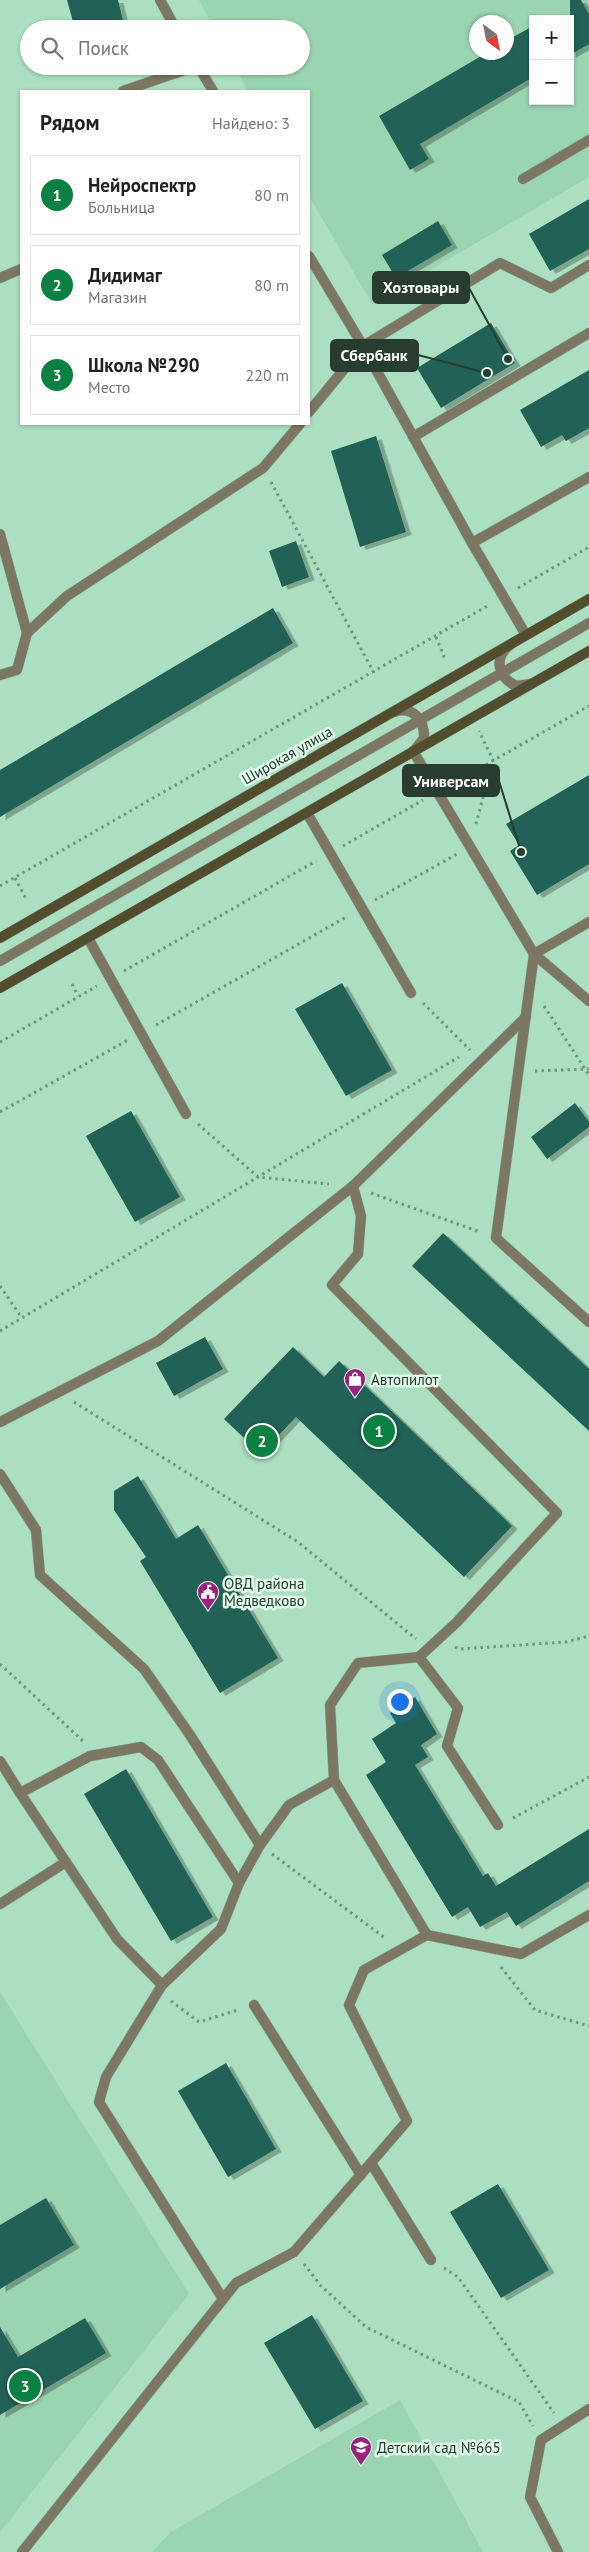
<!DOCTYPE html>
<html lang="ru">
<meta charset="utf-8">
<style>
:root{--surface:#fff;--page:#f6f6f6;--text:#202124;--muted:#757577;--line:#e0e0e0;--accent:#0b8043}
body{margin:0;font-family:"PT Sans",sans-serif;background:var(--page);color:var(--text)}
.controls{position:absolute;right:15px;top:15px;display:grid;overflow:hidden;border-radius:0px;box-shadow:0 1px 4px #0004}
.controls button{width:45px;height:45px;display:grid;place-items:center;padding:0;border:0;border-bottom:1px solid var(--line);background:var(--surface);color:var(--text);font:25px sans-serif}
.compass{position:absolute;left:469px;top:15px;width:45px;height:45px;border-radius:50%;background:var(--surface);box-shadow:0 1px 4px #0004;rotate:148deg}
.you{position:absolute;left:399px;top:1701px;width:18px;height:18px;margin:-12px;border:4px solid #fff;border-radius:50%;background:#1a73e8;box-shadow:0 0 0 8px #1a73e833}
.badge{display:grid;place-items:center;width:32px;height:32px;border-radius:50%;background:var(--accent);color:#fff;font-size:16px;font-weight:700}
.pin{position:absolute;translate:-50% -50%;border:2px solid #fff;box-shadow:0 1px 5px #0006}
.list{margin:0;padding:0;list-style:none}
h2{display:flex;justify-content:space-between;align-items:center;height:65px;margin:0;padding:0 20px;font-size:21px}
h2 small{font-size:16px;font-weight:400;color:var(--muted)}
.list li{display:grid;grid-template-columns:32px 1fr auto;gap:15px;align-items:center;box-sizing:border-box;height:80px;margin:0 10px 10px;padding:0 10px;border:1px solid var(--line);border-radius:0px}
.list b{display:block;font-size:19px;white-space:nowrap}
.list p{margin:0;font-size:16px;white-space:nowrap;color:var(--muted)}
.list em{font-size:16px;font-style:normal;color:var(--muted)}
.icon{flex:none;width:28px;height:28px;fill:none;stroke:currentColor;stroke-width:2;stroke-linecap:round;stroke-linejoin:round}
.map{position:relative;flex:none;width:589px;height:2552px;overflow:hidden}
.search{position:absolute;background:var(--surface);box-shadow:0 1px 4px #0004;left:20px;top:20px;width:290px;height:55px;display:flex;align-items:center;gap:12px;box-sizing:border-box;padding:0 18px;border-radius:28px;color:var(--muted);font-size:19px}
.panel{position:absolute;background:var(--surface);box-shadow:0 1px 4px #0004;left:20px;top:90px;width:290px;height:335px;border-radius:0px}
.map>svg:first-child{display:block}
.built{fill:#9bd4b2;fill-rule:evenodd}
.building{fill:#236256;filter:url(#shadow)}
.lines{fill:none;stroke-linecap:round;stroke-linejoin:round}
.service-casing{stroke:#8fbba1;stroke-width:11}
.minor-casing{stroke:#8fbba1;stroke-width:11}
.secondary-casing{stroke:#8fbba1;stroke-width:11}
.path{stroke:#719680;stroke-width:3;stroke-dasharray:2.5 4;stroke-linecap:butt}
.service{stroke:#7b7763;stroke-width:10}
.minor{stroke:#7b7763;stroke-width:10}
.secondary{stroke:#534d30;stroke-width:10}
.labels{text-anchor:middle;dominant-baseline:central;stroke-width:5;stroke-linejoin:round;paint-order:stroke}
.street-label{font-size:15px;fill:#283c30;stroke:#e0f9e9}
.poi-label{font-size:15px;fill:#283c30;stroke:#e0f9e9;text-anchor:start}
.leader{fill:none;stroke:#283c30;stroke-width:2}
.callout-dot{fill:#283c30;stroke:#e0f9e9;stroke-width:2}
.callout{fill:#283c30;stroke:#283c30;stroke-width:2}
.callout-label{font-size:16px;text-anchor:middle;font-weight:bold;fill:#fff}
</style>
<div class="map">
<svg width="589" height="2552" viewBox="0 0 589 2552">
<defs>
<filter id="shadow"><feDropShadow dx="5.5" dy="3" stdDeviation="0" flood-color="#0004"/></filter>
</defs>
<rect width="100%" height="100%" fill="#acdfc1"/>
<!-- built -->
<g class="built">
<path d="M199 0H589V177L372 304 309 196V91H248L234 66H301V29H214ZM533 19H570V101H533ZM476 22H506V52H476Z"/>
<polygon points="0,1992 189,2294 0,2532"/>
<polygon points="400,2400 483,2552 152,2552 171,2532"/>
</g>
<!-- building -->
<g class="building">
<polygon points="67,0 118,0 125,29 75,29"/>
<polygon points="570,0 581,0 589,14 589,44 570,55"/>
<polygon points="533,26 533,77 420,144 429,159 410,170 379,116 488,52 506,52 506,41"/>
<polygon points="589,199 589,249 550,271 529,234"/>
<polygon points="438,221 452,245 396,278 382,255"/>
<polygon points="491,323 515,363 441,408 417,368"/>
<polygon points="589,370 589,428 566,441 562,435 541,447 520,410"/>
<polygon points="376,436 406,532 360,547 331,451"/>
<polygon points="296,541 309,577 282,587 269,551"/>
<polygon points="273,608 293,643 0,817 0,770"/>
<polygon points="589,775 589,864 537,895 510,851 519,845 506,824"/>
<polygon points="342,983 392,1070 346,1096 295,1009"/>
<polygon points="575,1103 589,1122 589,1127 547,1159 531,1137"/>
<polygon points="131,1111 180,1197 135,1222 86,1136"/>
<polygon points="443,1233 589,1369 589,1431 412,1266"/>
<polygon points="205,1337 223,1369 174,1396 156,1363"/>
<polygon points="293,1347 324,1377 339,1361 512,1526 464,1577 296,1417 261,1454 224,1419"/>
<polygon points="138,1476 176,1539 198,1525 278,1658 220,1693 140,1561 146,1557 114,1510 114,1491"/>
<polygon points="415,1697 437,1734 421,1745 428,1757 415,1765 483,1876 488,1873 496,1886 589,1829 589,1881 516,1926 507,1912 480,1927 468,1907 452,1917 366,1775 386,1762 372,1739 396,1723 390,1713"/>
<polygon points="126,1769 213,1917 171,1941 84,1794"/>
<polygon points="226,2063 276,2149 228,2177 178,2091"/>
<polygon points="498,2184 549,2270 501,2298 450,2212"/>
<polygon points="46,2198 74,2245 0,2289 0,2225"/>
<polygon points="312,2315 363,2401 315,2429 264,2343"/>
<polygon points="85,2318 106,2353 0,2415 0,2327 18,2357"/>
</g>
<g class="lines">
<!-- service casing -->
<g class="service-casing">
<g id="service">
<polyline points="160,0 176,29"/>
<polyline points="198,66 213,91"/>
<polyline points="123,91 196,66"/>
<polyline points="523,179 589,140"/>
<polyline points="309,256 363,346 472,543 526,635"/>
<polyline points="0,278 21,269"/>
<polyline points="309,412 363,346 500,263 551,288 589,265"/>
<polyline points="413,437 589,333"/>
<polyline points="0,534 27,633"/>
<polyline points="472,543 589,477"/>
<polyline points="0,675 17,670 27,633 67,596 263,468 300,424"/>
<polyline points="413,751 534,954 589,1001"/>
<polyline points="307,813 411,993"/>
<polyline points="589,922 534,954 496,1238 589,1322"/>
<polyline points="88,938 186,1114"/>
<polyline points="0,961 589,623"/>
<polyline points="0,1422 158,1341 353,1186"/>
<polyline points="0,1474 36,1530 40,1575 144,1669 190,1735 260,1845 289,1805 334,1780"/>
<polyline points="419,1657 458,1708 447,1746 498,1825"/>
<polyline points="0,1761 20,1793"/>
<polyline points="0,1904 66,1862"/>
<polyline points="427,1935 521,1954 589,1915"/>
<polyline points="162,1985 117,1939 20,1793 90,1756 141,1747 158,1760 239,1883"/>
<polyline points="254,2005 361,2175"/>
<polyline points="371,2163 431,2260"/>
<polyline points="223,2299 99,2102 106,2077 162,1985 221,1929 239,1883 260,1845"/>
<polyline points="22,2552 236,2283 294,2252 407,2121 349,2005 364,1970 427,1935 334,1780 330,1705 358,1663 419,1657 457,1622 557,1513 332,1285 358,1254 361,1216 353,1186 526,1017"/>
<polyline points="558,2552 530,2497 541,2440 589,2409"/>
</g>
</g>
<!-- minor casing -->
<g class="minor-casing">
<g id="minor">
<path d="M510 645C493 658 498 677 516 686L531 684"/>
<path d="M394 712C412 705 425 720 424 738L414 751"/>
</g>
</g>
<!-- secondary casing -->
<g class="secondary-casing">
<g id="secondary">
<polyline points="0,938 589,599"/>
<polyline points="0,988 589,651"/>
</g>
</g>
<!-- path -->
<g class="path">
<polyline points="271,482 374,673"/>
<polyline points="518,588 589,547"/>
<polyline points="436,637 445,659"/>
<polyline points="452,784 589,706"/>
<polyline points="476,824 493,760 479,731"/>
<polyline points="343,846 423,800"/>
<polyline points="15,878 27,901"/>
<polyline points="0,886 489,605"/>
<polyline points="375,900 457,854"/>
<polyline points="124,971 316,861"/>
<polyline points="72,984 78,996"/>
<polyline points="423,1003 470,1050"/>
<polyline points="544,1006 589,1075"/>
<polyline points="156,1025 348,916"/>
<polyline points="0,1042 97,986"/>
<polyline points="535,1071 589,1069"/>
<polyline points="0,1112 128,1040"/>
<polyline points="198,1124 258,1177 329,1184"/>
<polyline points="371,1193 480,1232"/>
<polyline points="0,1286 22,1318"/>
<polyline points="0,1331 459,1057"/>
<polyline points="74,1402 298,1542 416,1639"/>
<polyline points="455,1647 459,1649 566,1642 589,1636"/>
<polyline points="0,1664 84,1742"/>
<polyline points="513,1818 589,1777"/>
<polyline points="272,1854 385,1938"/>
<polyline points="501,1967 535,2010 589,2026"/>
<polyline points="171,2001 199,2022 238,2010"/>
<polyline points="304,2264 321,2286 366,2327 519,2402 533,2426"/>
<polyline points="444,2268 458,2277 554,2413"/>
</g>
<!-- service -->
<use href="#service" class="service"/>
<!-- minor -->
<use href="#minor" class="minor"/>
<!-- secondary -->
<use href="#secondary" class="secondary"/>
</g>
<!-- icons -->
<defs>
<g id="shop-pin" transform="scale(1.125)"><path d="M0 17L-7.5 6A9.5 9.5 0 1 1 7.5 6Z" fill="#98237f" stroke="#e0f9e9"/><path d="M-5-2.5h2.3a2.7 3.5 0 0 1 5.4 0H5L5.5 6h-11ZM-1.5-2.5h3a1.5 2.3 0 0 0-3 0Z" fill="#fff"/></g>
<g id="civic-pin" transform="scale(1.125)"><path d="M0 17L-7.5 6A9.5 9.5 0 1 1 7.5 6Z" fill="#98237f" stroke="#e0f9e9"/><path d="M-.6-6.5H3V-4.5H.6V-3L4-1V1h2V6H-6V1h2V-1L-.6-3ZM-1.2 2.5V6h2.4V2.5Z" fill="#fff"/></g>
<g id="school-pin" transform="scale(1.125)"><path d="M0 17L-7.5 6A9.5 9.5 0 1 1 7.5 6Z" fill="#98237f" stroke="#e0f9e9"/><path d="M0-5L7-2L0 1L-7-2ZM-4 1L0 2.5L4 1V4Q0 6-4 4Z" fill="#fff"/></g>
</defs>
<g fill-rule="evenodd">
<use href="#shop-pin" x="355" y="1379"/>
<use href="#civic-pin" x="208" y="1592"/>
<use href="#school-pin" x="361" y="2447"/>
</g>
<g class="labels">
<!-- street labels -->
<g class="street-label">
<text transform="translate(287 755) rotate(-30)">Широкая улица</text>
</g>
<!-- poi labels -->
<g class="poi-label">
<text x="371" y="1379">Автопилот</text>
<text x="224" y="1583">ОВД района<tspan x="224" dy="17">Медведково</tspan></text>
<text x="377" y="2447">Детский сад №665</text>
</g>
</g>
<!-- callouts -->
<path class="leader" d="M508 359L469 288M487 373L418 355M521 852L499 781"/>
<g class="callout-dot">
<circle cx="508" cy="359" r="5"/>
<circle cx="487" cy="373" r="5"/>
<circle cx="521" cy="852" r="5"/>
</g>
<g class="callout">
<rect x="373" y="272" width="96" height="31" rx="5"/>
<rect x="331" y="340" width="87" height="31" rx="5"/>
<rect x="403" y="765" width="96" height="31" rx="5"/>
</g>
<g class="callout-label">
<text x="421" y="293">Хозтовары</text>
<text x="374" y="361">Сбербанк</text>
<text x="451" y="787">Универсам</text>
</g>
</svg>
<div class="controls">
<button>+</button>
<button>−</button>
</div>
<svg class="compass" viewBox="-18 -18 36 36"><path d="M0-13l5 13h-10z" fill="#e53935"/><path d="M0 13l5-13h-10z" fill="#757577"/></svg>
<div class="you"></div>
<div class="pin badge" style="left:379px;top:1431px">1</div>
<div class="pin badge" style="left:262px;top:1441px">2</div>
<div class="pin badge" style="left:25px;top:2386px">3</div>
<div class="search"><svg class="icon" aria-label="search" viewBox="0 0 24 24"><circle cx="10" cy="10" r="6"/><path d="M15 15l6 6"/></svg>Поиск</div>
<section class="panel">
<h2>Рядом<small>Найдено: 3</small></h2>
<ul class="list">
<li><span class="badge">1</span><div><b>Нейроcпектр</b><p>Больница</p></div><em>80 m</em></li>
<li><span class="badge">2</span><div><b>Дидимаг</b><p>Магазин</p></div><em>80 m</em></li>
<li><span class="badge">3</span><div><b>Школа №290</b><p>Место</p></div><em>220 m</em></li>
</ul>
</section>
</div>
